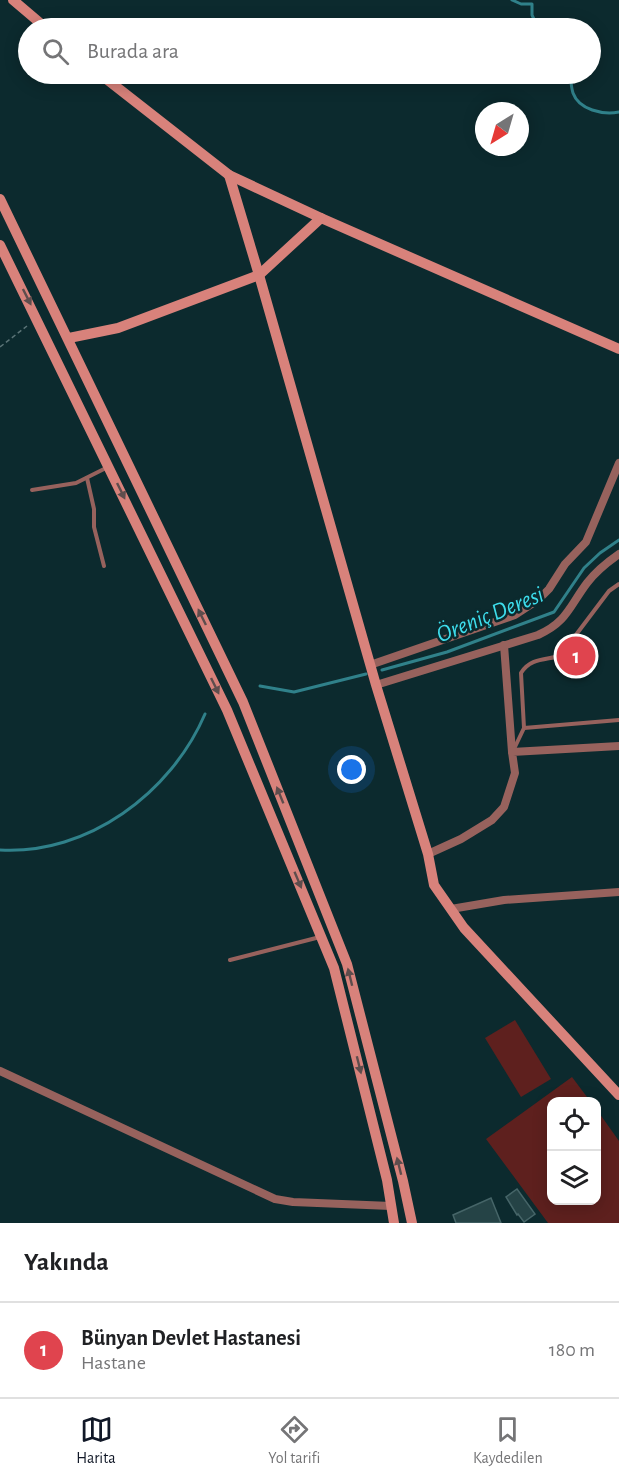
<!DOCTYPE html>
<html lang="tr">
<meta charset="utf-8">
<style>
:root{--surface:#fff;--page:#f6f6f6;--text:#202124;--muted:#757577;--line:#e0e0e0;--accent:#111827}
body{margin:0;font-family:"Alegreya Sans",sans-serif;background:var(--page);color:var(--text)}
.controls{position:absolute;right:18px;bottom:18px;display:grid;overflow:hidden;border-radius:12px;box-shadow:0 3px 15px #0003}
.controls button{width:54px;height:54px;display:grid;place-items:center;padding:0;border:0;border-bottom:2px solid var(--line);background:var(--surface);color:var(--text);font:30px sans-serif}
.compass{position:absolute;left:475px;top:102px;width:54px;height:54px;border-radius:50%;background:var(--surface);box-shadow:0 3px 15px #0003;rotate:217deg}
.you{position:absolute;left:352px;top:770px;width:21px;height:21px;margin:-15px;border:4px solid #fff;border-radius:50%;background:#1a73e8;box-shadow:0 0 0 9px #1a73e833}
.badge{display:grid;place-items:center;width:39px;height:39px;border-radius:50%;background:var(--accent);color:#fff;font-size:20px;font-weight:700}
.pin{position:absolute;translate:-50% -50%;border:3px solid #fff;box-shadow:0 2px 6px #0006}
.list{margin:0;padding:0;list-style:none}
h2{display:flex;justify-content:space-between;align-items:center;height:78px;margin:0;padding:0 24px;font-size:26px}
h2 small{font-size:20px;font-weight:400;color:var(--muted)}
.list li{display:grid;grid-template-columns:39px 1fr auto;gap:18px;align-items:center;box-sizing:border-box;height:96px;padding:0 24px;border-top:2px solid var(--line)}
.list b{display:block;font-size:22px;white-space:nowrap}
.list p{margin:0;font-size:20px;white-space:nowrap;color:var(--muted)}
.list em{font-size:20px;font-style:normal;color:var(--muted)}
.icon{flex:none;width:33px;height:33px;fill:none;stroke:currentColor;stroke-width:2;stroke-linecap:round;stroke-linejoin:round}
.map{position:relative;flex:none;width:619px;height:1223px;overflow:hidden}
.search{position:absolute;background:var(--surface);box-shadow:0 3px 15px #0003;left:18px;right:18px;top:18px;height:66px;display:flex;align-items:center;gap:15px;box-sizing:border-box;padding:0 21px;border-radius:33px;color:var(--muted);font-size:22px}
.sheet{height:174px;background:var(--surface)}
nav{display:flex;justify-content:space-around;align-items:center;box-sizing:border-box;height:84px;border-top:2px solid var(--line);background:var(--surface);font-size:16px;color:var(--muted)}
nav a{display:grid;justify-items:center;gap:3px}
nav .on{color:var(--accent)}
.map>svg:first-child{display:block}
.green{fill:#5e201e}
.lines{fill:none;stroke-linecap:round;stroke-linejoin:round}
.stream{stroke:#30818a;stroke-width:3}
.building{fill:#254346;stroke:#466568;stroke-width:1.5}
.path{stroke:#5b7477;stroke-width:1.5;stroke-dasharray:4.5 3;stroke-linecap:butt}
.lane{stroke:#97625d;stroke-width:4}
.street{stroke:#97625d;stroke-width:8}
.secondary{stroke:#d8827b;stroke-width:10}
.oneway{fill:#5e4d4d}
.labels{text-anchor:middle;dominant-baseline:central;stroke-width:5;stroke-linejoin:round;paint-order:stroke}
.water-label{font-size:24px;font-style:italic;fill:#3dddec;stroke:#0c2a2e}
</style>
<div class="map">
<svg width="619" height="1223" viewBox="0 0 619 1223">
<rect width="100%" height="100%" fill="#0c2a2e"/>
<!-- green -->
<g class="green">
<polygon points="515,1020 551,1079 521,1097 485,1038"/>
<polygon points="572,1077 590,1101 552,1102 552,1200 596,1200 597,1110 619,1141 619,1223 548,1223 486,1139"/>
</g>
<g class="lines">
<!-- stream -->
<g class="stream">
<polyline points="512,0 521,4 532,4 532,15 538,28"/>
<path d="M570 74C571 80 571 87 573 93 579 110 603 115 619 112"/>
<polyline points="382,670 447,652 554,612 584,568 600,553 619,540"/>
<polyline points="260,686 294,692 366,674"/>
<path d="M0 850C88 855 171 793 205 714"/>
</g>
</g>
<!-- building -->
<g class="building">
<polygon points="517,1189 535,1214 524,1222 518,1214 517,1215 506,1197"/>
<polygon points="491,1198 501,1223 456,1223 453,1215"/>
</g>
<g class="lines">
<!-- path -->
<polyline class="path" points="0,347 27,326"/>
<!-- lane -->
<g class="lane">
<polyline points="87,478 94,509 94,527 104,566"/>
<polyline points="32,490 76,483 108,467"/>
<polyline points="524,728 619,720"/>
<path d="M514 749 524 728 521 673C530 658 545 660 560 656L609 591 619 584"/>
<polyline points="230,960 320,937"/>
</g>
<!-- street -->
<g class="street">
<polyline points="504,645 512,752"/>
<polyline points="370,665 515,615 538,600 549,589 565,564 586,542 619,463"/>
<path d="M376 685 538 635C567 622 569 607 587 583 596 571 606 563 619 554"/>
<polyline points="428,854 461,839 492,820 504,807 515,773 512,752 619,746"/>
<polyline points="451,909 504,900 619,892"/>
<polyline points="0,1071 275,1199 293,1202 391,1206"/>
</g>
<!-- secondary -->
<g class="secondary">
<polyline points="13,0 46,28"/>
<polyline points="100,74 229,175 321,218 619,349"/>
<polyline points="229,175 259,275 376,685 428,854 434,885 464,928 619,1095"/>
<polyline points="0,199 243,702 347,964 403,1181 412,1223"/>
<polyline points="0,245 227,710 334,968 387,1180 394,1223"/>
<polyline points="69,338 118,328 259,275 321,218"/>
</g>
</g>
<!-- one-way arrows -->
<defs><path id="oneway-solid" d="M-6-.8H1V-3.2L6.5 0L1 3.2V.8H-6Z" transform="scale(1.5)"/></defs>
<g class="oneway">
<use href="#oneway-solid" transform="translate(27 297) rotate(63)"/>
<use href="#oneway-solid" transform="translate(121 491) rotate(64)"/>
<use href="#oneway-solid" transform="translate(202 617) rotate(-116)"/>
<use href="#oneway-solid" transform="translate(215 686) rotate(64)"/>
<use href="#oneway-solid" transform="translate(280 795) rotate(-112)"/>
<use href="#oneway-solid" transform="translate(298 880) rotate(67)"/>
<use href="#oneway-solid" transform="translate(350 977) rotate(-104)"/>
<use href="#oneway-solid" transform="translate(359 1065) rotate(76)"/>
<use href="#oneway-solid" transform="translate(399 1166) rotate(-104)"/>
</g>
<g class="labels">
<!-- water labels -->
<g class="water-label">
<text transform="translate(490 615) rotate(-22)">Öreniç Deresi</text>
</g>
</g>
</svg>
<div class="controls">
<button><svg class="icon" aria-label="locate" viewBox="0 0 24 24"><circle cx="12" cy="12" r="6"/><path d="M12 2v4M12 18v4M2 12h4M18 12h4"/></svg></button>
<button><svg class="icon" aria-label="layers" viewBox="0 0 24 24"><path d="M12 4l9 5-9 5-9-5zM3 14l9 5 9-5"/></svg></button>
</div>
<svg class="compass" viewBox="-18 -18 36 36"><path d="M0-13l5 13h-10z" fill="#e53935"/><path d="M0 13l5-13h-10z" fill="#757577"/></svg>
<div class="you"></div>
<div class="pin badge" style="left:576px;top:656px;background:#e0444e">1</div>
<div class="search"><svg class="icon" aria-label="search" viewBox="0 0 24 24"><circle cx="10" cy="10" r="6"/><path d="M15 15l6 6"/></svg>Burada ara</div>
</div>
<section class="sheet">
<h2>Yakında<small></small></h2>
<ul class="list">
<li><span class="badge" style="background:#e0444e">1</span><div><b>Bünyan Devlet Hastanesi</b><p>Hastane</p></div><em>180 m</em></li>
</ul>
</section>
<nav>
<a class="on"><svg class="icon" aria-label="map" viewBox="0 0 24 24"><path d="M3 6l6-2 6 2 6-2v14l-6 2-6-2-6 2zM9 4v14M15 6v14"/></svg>Harita</a>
<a><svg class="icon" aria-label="directions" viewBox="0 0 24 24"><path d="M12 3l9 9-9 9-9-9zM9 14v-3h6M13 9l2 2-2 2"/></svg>Yol tarifi</a>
<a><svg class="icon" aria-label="saved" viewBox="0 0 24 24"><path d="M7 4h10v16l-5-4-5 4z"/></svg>Kaydedilen</a>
</nav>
